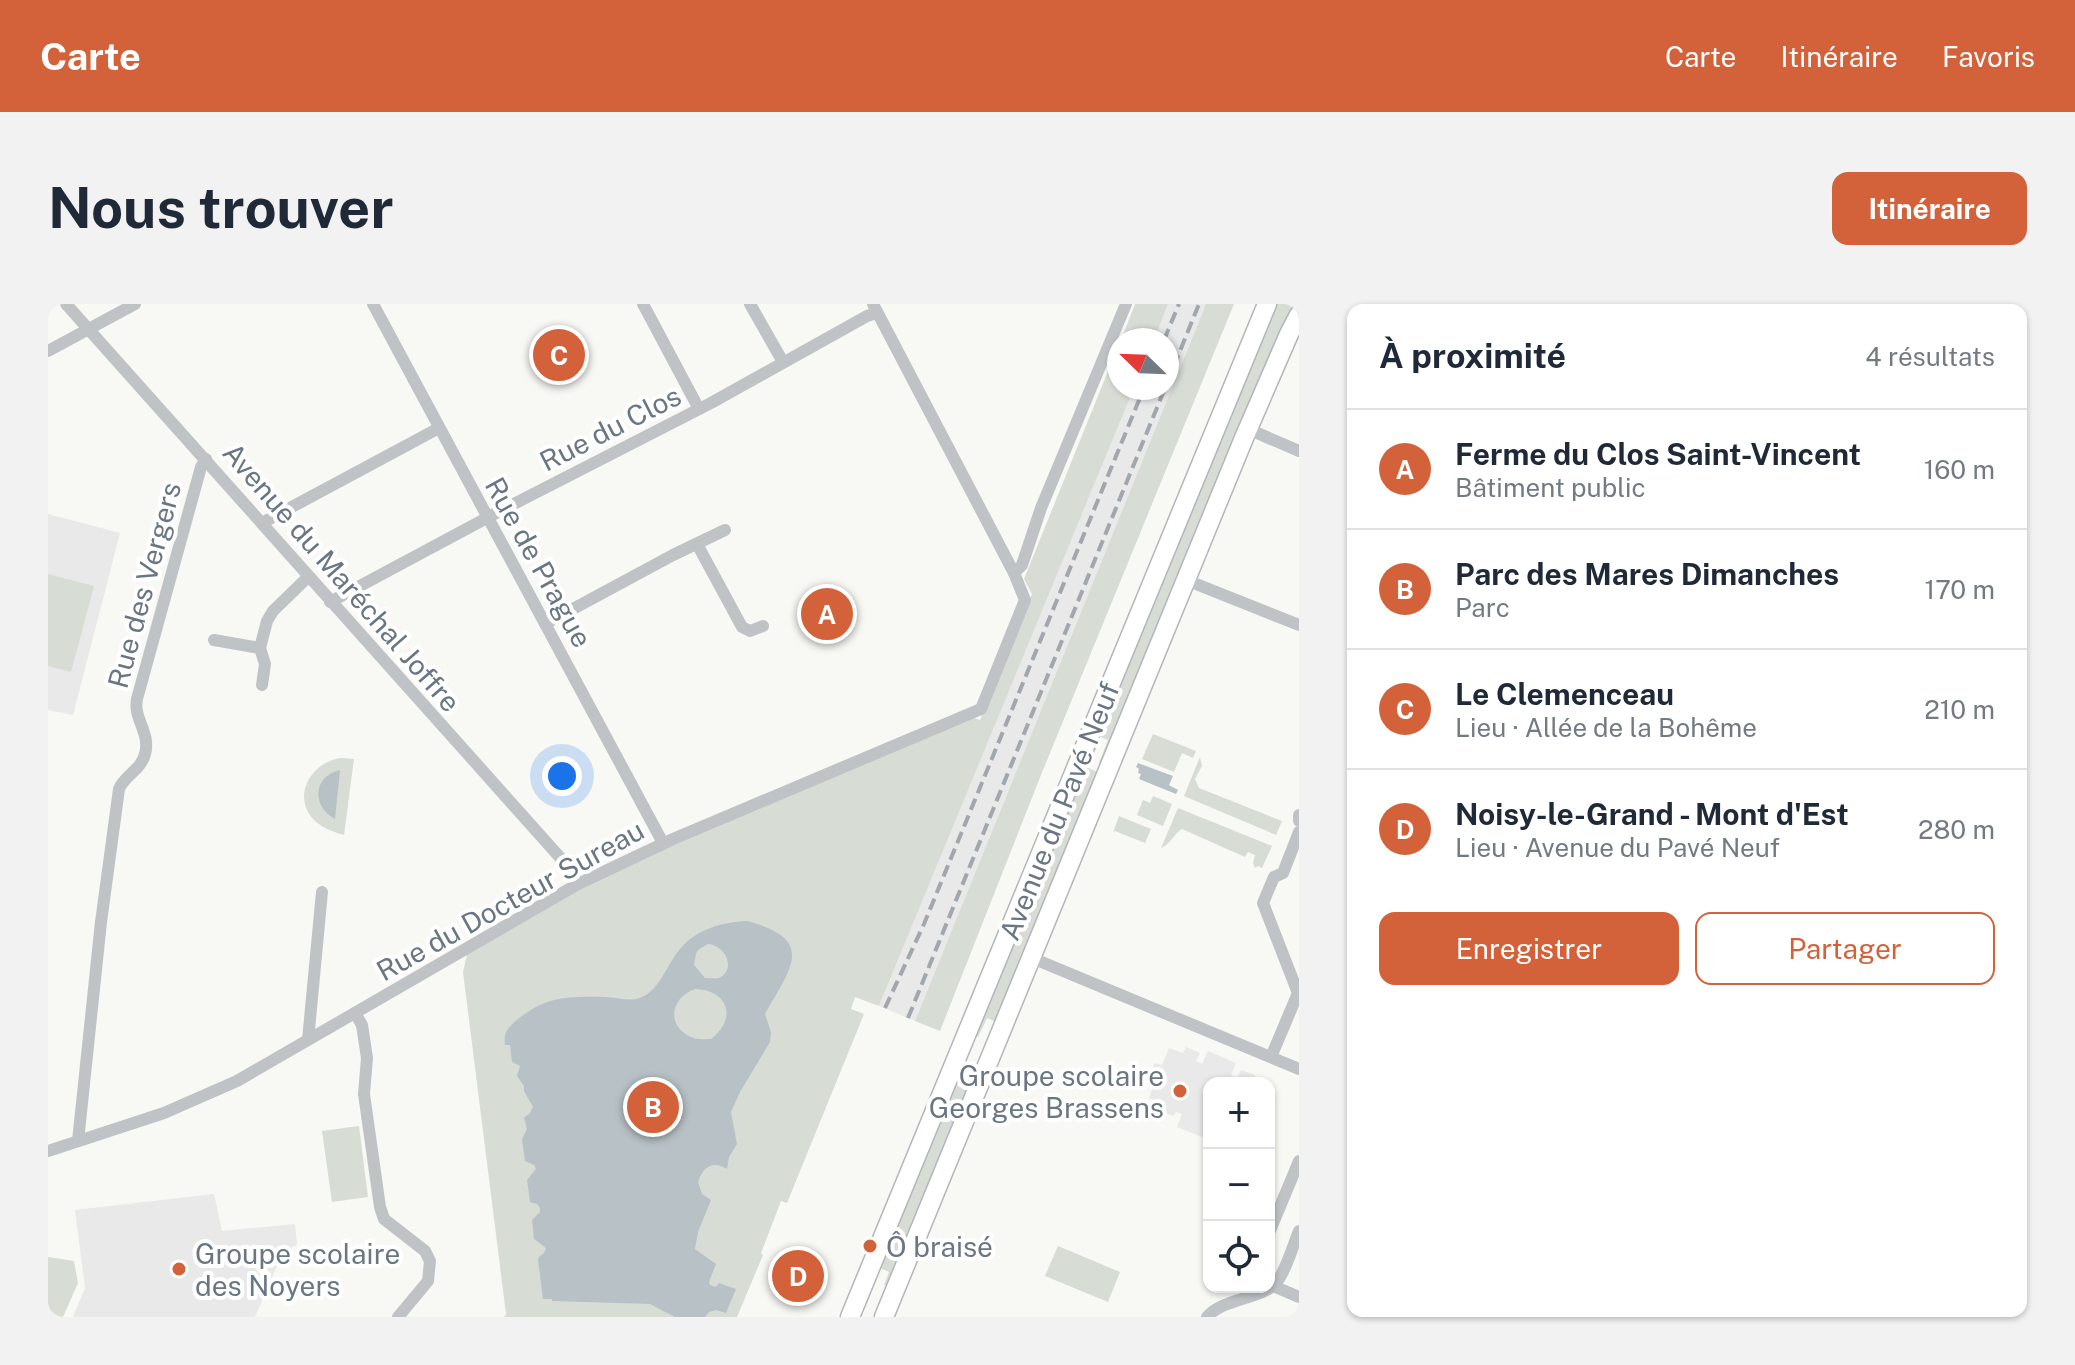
<!DOCTYPE html>
<html lang="fr">
<meta charset="utf-8">
<style>
:root{--surface:#fff;--page:#f2f2f3;--text:#1f2937;--muted:#747a83;--line:#e0e1e3;--accent:#d3613a}
body{margin:0;font-family:"Public Sans",sans-serif;background:var(--page);color:var(--text)}
.controls{position:absolute;right:24px;bottom:24px;display:grid;overflow:hidden;border-radius:16px;box-shadow:0 2px 6px #0004}
.controls button{width:72px;height:72px;display:grid;place-items:center;padding:0;border:0;border-bottom:2px solid var(--line);background:var(--surface);color:var(--text);font:40px sans-serif}
.compass{position:absolute;left:1059px;top:24px;width:72px;height:72px;border-radius:50%;background:var(--surface);box-shadow:0 2px 6px #0004;rotate:293deg}
.you{position:absolute;left:514px;top:472px;width:28px;height:28px;margin:-20px;border:6px solid #fff;border-radius:50%;background:#1a73e8;box-shadow:0 0 0 12px #1a73e833}
.badge{display:grid;place-items:center;width:52px;height:52px;border-radius:50%;background:var(--accent);color:#fff;font-size:26px;font-weight:700}
.pin{position:absolute;translate:-50% -50%;border:4px solid #fff;box-shadow:0 2px 8px #0006}
.list{margin:0;padding:0;list-style:none}
h2{display:flex;justify-content:space-between;align-items:center;height:104px;margin:0;padding:0 32px;font-size:34px}
h2 small{font-size:26px;font-weight:400;color:var(--muted)}
.list li{display:grid;grid-template-columns:52px 1fr auto;gap:24px;align-items:center;box-sizing:border-box;height:120px;padding:0 32px;border-top:2px solid var(--line)}
.list b{display:block;font-size:30px;white-space:nowrap}
.list p{margin:0;font-size:26px;white-space:nowrap;color:var(--muted)}
.list em{font-size:26px;font-style:normal;color:var(--muted)}
.actions{display:flex;gap:16px;padding:24px 32px}
.actions a{flex:1;padding:18px 0;border:2px solid var(--accent);border-radius:16px;text-align:center;font-size:28px;color:var(--accent)}
.actions .main{background:var(--accent);color:#fff}
.icon{flex:none;width:44px;height:44px;fill:none;stroke:currentColor;stroke-width:2;stroke-linecap:round;stroke-linejoin:round}
.map{position:relative;flex:none;width:1251px;height:1013px;overflow:hidden;border-radius:16px}
header{display:flex;align-items:center;gap:48px;box-sizing:border-box;height:112px;padding:0 40px;background:var(--accent);color:#fff}
header strong{font-size:38px}
nav{display:flex;gap:44px;margin-inline-start:auto;font-size:28px}
.intro{display:flex;align-items:center;justify-content:space-between;box-sizing:border-box;height:192px;padding:0 48px}
h1{margin:0;font-size:56px}
.button{padding:20px 36px;border-radius:16px;background:var(--accent);color:#fff;font-size:28px;font-weight:700}
main{display:flex;gap:48px;padding:0 48px}
aside{flex:1;background:var(--surface);border-radius:16px;box-shadow:0 2px 6px #0004}
.map>svg:first-child{display:block}
.built{fill:#e8e9e8}
.green{fill:#d7dcd5}
.water{fill:#b8c2c6;fill-rule:evenodd}
.lines{fill:none;stroke-linecap:round;stroke-linejoin:round}
.secondary-casing{stroke:#b2b6bb;stroke-width:21}
.street{stroke:#bfc3c6;stroke-width:12}
.secondary{stroke:#fff;stroke-width:18}
.rail{stroke:#a1a7ac;stroke-width:4;stroke-dasharray:12 6;stroke-linecap:butt}
.poi-dot{fill:#d3613a;stroke:#fff;stroke-width:3}
.labels{text-anchor:middle;dominant-baseline:central;stroke-width:8;stroke-linejoin:round;paint-order:stroke}
.street-label{font-size:28px;fill:#6a7783;stroke:#fff}
.poi-label{font-size:28px;fill:#6a7783;stroke:#fff;text-anchor:start}
</style>
<header>
<strong>Carte</strong>
<nav><a>Carte</a><a>Itinéraire</a><a>Favoris</a></nav>
</header>
<div class="intro"><h1>Nous trouver</h1><a class="button">Itinéraire</a></div>
<main>
<div class="map">
<svg width="1251" height="1013" viewBox="0 0 1251 1013">
<rect width="100%" height="100%" fill="#f8f8f5"/>
<!-- built -->
<g class="built">
<polygon points="1120,0 1158,0 867,717 831,702 1086,84 1119,84 1119,36 1106,36"/>
<polygon points="0,210 72,229 25,411 0,406"/>
<polygon points="1138,743 1152,749 1148,757 1154,760 1160,747 1188,759 1183,771 1189,774 1193,766 1207,771 1204,778 1206,779 1161,779 1161,825 1157,834 1129,823 1134,810 1128,808 1125,812 1111,806 1114,800 1101,794 1107,776 1101,773 1107,759 1114,761 1121,744 1135,749"/>
<polygon points="166,890 174,927 247,920 249,941 236,946 207,1013 25,1013 37,984 27,906"/>
</g>
<!-- green -->
<g class="green">
<polygon points="1087,0 1120,0 1106,36 1073,36"/>
<polygon points="1158,0 1186,0 993,471 892,727 867,717"/>
<polygon points="1225,0 1246,0 1234,25 1055,460 1051,459 1060,436 1048,431"/>
<polygon points="1071,40 1071,84 1086,84 831,702 807,693 803,705 816,710 739,899 733,897 713,949 715,951 689,1013 456,1013 458,1010 415,668 421,642 625,535 926,414 932,416 984,290 976,275"/>
<polygon points="0,270 46,282 23,368 0,362"/>
<polygon points="1105,430 1148,447 1145,454 1134,449 1126,468 1094,455"/>
<polygon points="1046,438 1050,440 1040,464 1052,469 949,718 939,714 930,733 926,731"/>
<polygon points="1152,453 1154,462 1147,475 1151,484 1234,517 1228,531 1136,492"/>
<path d="M293 454 306 455 296 531C282 527 266 521 259 506 248 481 270 457 293 454Z"/>
<polygon points="1105,492 1124,500 1115,522 1089,511 1095,496 1102,499"/>
<path d="M1130 504 1224 542 1214 564 1210 562 1207 564 1205 559 1207 551 1200 548 1197 553 1134 525C1125 530 1124 539 1113 544Z"/>
<polygon points="1071,512 1103,525 1097,539 1067,527 1065,529"/>
<polygon points="905,779 920,788 839,982 836,981 841,968 830,963"/>
<polygon points="311,822 320,893 284,898 274,827"/>
<polygon points="1010,942 1072,968 1060,998 997,972"/>
<polygon points="0,953 26,957 30,979 15,1013 0,1013"/>
</g>
<!-- water -->
<g class="water">
<polygon points="1090,459 1125,472 1121,481 1130,486 1128,490 1091,475 1093,470 1090,469 1091,465 1088,463"/>
<path d="M292 466 287 515C263 502 265 472 292 466Z"/>
<path d="M699 617C769 636 743 663 717 710L723 728 722 738 692 788 683 808 689 840 681 853 679 865C664 856 655 863 650 878L654 890 663 896 650 928 647 945 668 960 661 978 662 981 668 983 671 979 688 985 678 1009 668 1006 661 1008 657 1013H627L602 1000 504 997V995H495L490 956 491 953 496 949 498 944 486 935 484 916 492 908V904L489 900 482 898 479 876 488 865 486 861 477 857 474 835 479 825 476 814 482 809 485 803 476 787V782L469 772 472 762 464 758 462 741H457C455 729 460 723 470 715 499 692 520 692 557 693 568 693 578 697 588 695 611 690 618 661 632 645 649 625 674 618 699 617ZM660 640C679 642 688 666 671 674 668 675 660 674 657 674L646 661C649 648 646 647 660 640ZM647 685C680 686 690 714 663 735 657 735 649 736 643 733 618 722 622 694 647 685Z"/>
</g>
<g class="lines">
<!-- secondary casing -->
<g class="secondary-casing">
<g id="secondary">
<polyline points="802,1013 1219,0"/>
<polyline points="836,1013 1196,134 1241,30 1251,11"/>
</g>
</g>
<!-- street -->
<g class="street">
<polyline points="18,0 525,568 530,580"/>
<polyline points="325,0 615,539"/>
<polyline points="595,0 651,105"/>
<polyline points="702,0 735,58"/>
<polyline points="0,47 87,0"/>
<polyline points="1200,125 1251,147"/>
<polyline points="214,219 391,124"/>
<polyline points="649,240 694,323 702,327 715,322"/>
<polyline points="966,269 974,261 993,204 1078,0"/>
<polyline points="1138,276 1251,321"/>
<polyline points="282,298 450,208 663,99 819,12 829,9"/>
<polyline points="497,320 625,251 677,226"/>
<polyline points="166,336 212,344"/>
<polyline points="214,381 217,360 212,344 219,317 225,307 260,273"/>
<polyline points="1251,511 1251,517"/>
<polyline points="984,654 1251,765"/>
<polyline points="307,709 314,721 319,754 316,790 332,903 336,915 377,947 382,957 380,977 350,1013"/>
<polyline points="260,736 274,588"/>
<polyline points="1223,753 1250,689 1215,599 1226,573 1235,569 1251,528"/>
<path d="M30 837 53 618 71 485C77 471 93 466 97 450 103 429 85 415 89 395L153 163 158 155"/>
<polyline points="0,847 116,809 189,777 530,580 625,535 933,405 977,296 966,269 825,0"/>
<polyline points="1221,929 1251,857"/>
<polyline points="1222,978 1225,982 1251,993"/>
<path d="M1159 1013C1174 995 1212 995 1227 980 1237 970 1245 941 1251 927"/>
</g>
<!-- secondary -->
<use href="#secondary" class="secondary"/>
<!-- rail -->
<g class="rail">
<polyline points="1116,36 1131,0"/>
<polyline points="1119,79 1151,0"/>
<polyline points="837,704 876,620 1096,84"/>
<polyline points="860,714 1117,84"/>
</g>
</g>
<!-- markers -->
<g class="poi-dot">
<circle cx="1132" cy="787" r="8"/>
<circle cx="822" cy="942" r="8"/>
<circle cx="131" cy="965" r="8"/>
</g>
<g class="labels">
<!-- street labels -->
<g class="street-label">
<text transform="translate(562 124) rotate(-27)">Rue du Clos</text>
<text transform="translate(491 258) rotate(61)">Rue de Prague</text>
<text transform="translate(294 273) rotate(49)">Avenue du Maréchal Joffre</text>
<text transform="translate(96 281) rotate(-75)">Rue des Vergers</text>
<text transform="translate(1011 507) rotate(-68)">Avenue du Pavé Neuf</text>
<text transform="translate(462 596) rotate(-29)">Rue du Docteur Sureau</text>
</g>
<!-- poi labels -->
<g class="poi-label">
<text x="1116" y="771" text-anchor="end">Groupe scolaire<tspan x="1116" dy="32">Georges Brassens</tspan></text>
<text x="838" y="942">Ô braisé</text>
<text x="147" y="949">Groupe scolaire<tspan x="147" dy="32">des Noyers</tspan></text>
</g>
</g>
</svg>
<div class="controls">
<button>+</button>
<button>−</button>
<button><svg class="icon" aria-label="locate" viewBox="0 0 24 24"><circle cx="12" cy="12" r="6"/><path d="M12 2v4M12 18v4M2 12h4M18 12h4"/></svg></button>
</div>
<svg class="compass" viewBox="-18 -18 36 36"><path d="M0-13l5 13h-10z" fill="#e53935"/><path d="M0 13l5-13h-10z" fill="#747a83"/></svg>
<div class="you"></div>
<div class="pin badge" style="left:779px;top:310px">A</div>
<div class="pin badge" style="left:605px;top:803px">B</div>
<div class="pin badge" style="left:511px;top:51px">C</div>
<div class="pin badge" style="left:750px;top:972px">D</div>
</div>
<aside>
<h2>À proximité<small>4 résultats</small></h2>
<ul class="list">
<li><span class="badge">A</span><div><b>Ferme du Clos Saint-Vincent</b><p>Bâtiment public</p></div><em>160 m</em></li>
<li><span class="badge">B</span><div><b>Parc des Mares Dimanches</b><p>Parc</p></div><em>170 m</em></li>
<li><span class="badge">C</span><div><b>Le Clemenceau</b><p>Lieu · Allée de la Bohême</p></div><em>210 m</em></li>
<li><span class="badge">D</span><div><b>Noisy-le-Grand - Mont d'Est</b><p>Lieu · Avenue du Pavé Neuf</p></div><em>280 m</em></li>
</ul>
<div class="actions"><a class="main">Enregistrer</a><a>Partager</a></div>
</aside>
</main>
